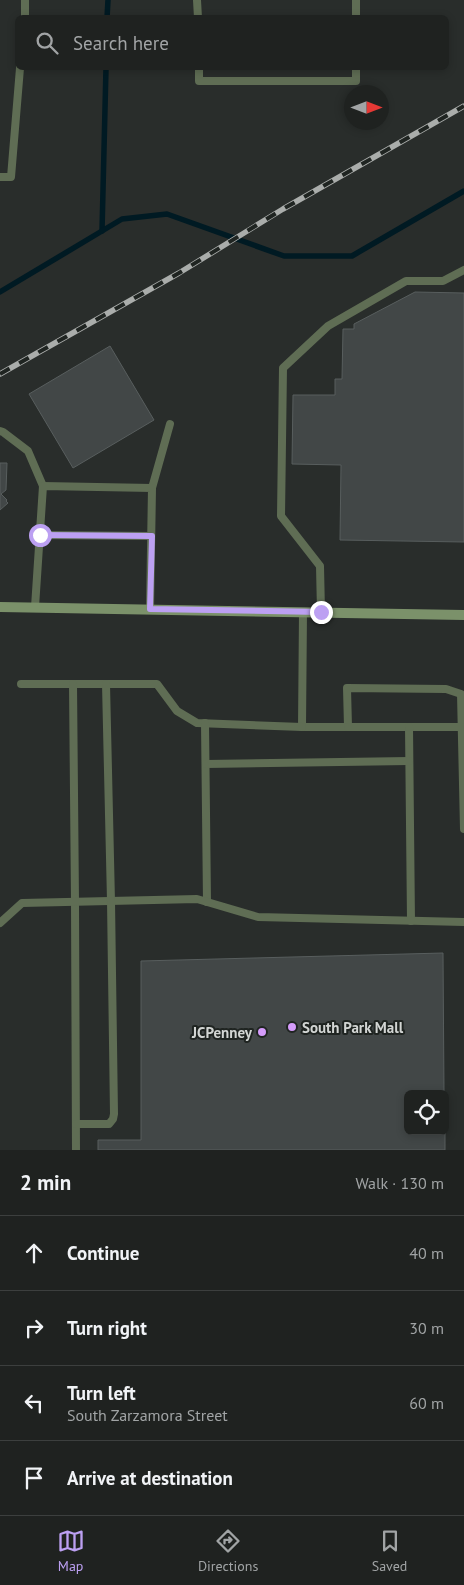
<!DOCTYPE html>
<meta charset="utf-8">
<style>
:root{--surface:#1f2220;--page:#272a29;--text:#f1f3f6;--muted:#a1a4a5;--line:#3c3f3e;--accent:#bca0f2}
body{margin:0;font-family:"PT Sans",sans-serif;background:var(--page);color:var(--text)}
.controls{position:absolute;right:15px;bottom:15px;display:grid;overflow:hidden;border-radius:8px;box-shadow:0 2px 8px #0003}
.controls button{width:45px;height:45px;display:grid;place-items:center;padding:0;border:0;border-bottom:1px solid var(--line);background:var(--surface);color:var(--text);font:25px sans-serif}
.compass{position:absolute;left:344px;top:85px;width:45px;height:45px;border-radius:50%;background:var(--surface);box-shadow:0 2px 8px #0003;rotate:90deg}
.stop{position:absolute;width:15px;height:15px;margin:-11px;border:4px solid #bca0f2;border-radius:50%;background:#fff}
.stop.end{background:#bca0f2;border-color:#fff;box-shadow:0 1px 5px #0008}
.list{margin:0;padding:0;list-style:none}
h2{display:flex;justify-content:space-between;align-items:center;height:65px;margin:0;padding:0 20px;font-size:21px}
h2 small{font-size:16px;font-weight:400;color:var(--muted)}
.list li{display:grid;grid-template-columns:32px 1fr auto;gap:15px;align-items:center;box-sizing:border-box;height:75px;padding:0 20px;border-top:1px solid var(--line)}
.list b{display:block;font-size:19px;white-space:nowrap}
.list p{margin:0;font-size:16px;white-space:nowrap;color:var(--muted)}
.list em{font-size:16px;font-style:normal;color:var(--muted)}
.icon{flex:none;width:28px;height:28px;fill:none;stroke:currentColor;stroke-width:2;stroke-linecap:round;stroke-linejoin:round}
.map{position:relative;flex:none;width:464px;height:1150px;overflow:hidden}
.search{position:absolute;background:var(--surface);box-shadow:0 2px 8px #0003;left:15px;right:15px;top:15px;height:55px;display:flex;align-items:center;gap:12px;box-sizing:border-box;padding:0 18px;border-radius:8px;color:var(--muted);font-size:19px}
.sheet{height:365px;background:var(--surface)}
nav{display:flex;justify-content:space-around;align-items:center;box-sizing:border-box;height:70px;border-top:1px solid var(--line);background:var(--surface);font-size:14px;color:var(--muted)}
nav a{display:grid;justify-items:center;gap:2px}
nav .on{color:var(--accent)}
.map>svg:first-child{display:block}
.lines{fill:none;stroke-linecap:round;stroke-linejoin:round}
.stream{stroke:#001a23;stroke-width:5.5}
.building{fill:#424747;stroke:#585e5e}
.service{stroke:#5f6d54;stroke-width:8}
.secondary{stroke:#7b916a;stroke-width:10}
.rail-casing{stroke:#aaadab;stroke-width:5.5}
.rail{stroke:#1f2421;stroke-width:4;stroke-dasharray:11;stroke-linecap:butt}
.route{stroke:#bca0f2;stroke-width:6}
.poi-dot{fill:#d59cfb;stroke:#1f2421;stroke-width:2}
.labels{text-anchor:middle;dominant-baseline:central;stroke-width:4;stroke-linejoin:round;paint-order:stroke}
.poi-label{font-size:15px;font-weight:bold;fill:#d2d5d3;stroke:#1f2421;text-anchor:start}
</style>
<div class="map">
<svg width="464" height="1150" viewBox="0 0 464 1150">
<rect width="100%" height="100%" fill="#292d2b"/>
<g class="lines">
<!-- stream -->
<g class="stream">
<polyline points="107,18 108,0"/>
<polyline points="102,231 106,68"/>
<polyline points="0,292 122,219 167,214 284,256 352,256 464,191"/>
</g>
</g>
<!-- building -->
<g class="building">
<polygon points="415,292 464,293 464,542 340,540 341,465 292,464 293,395 335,395 335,379 342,379 343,329 354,329 354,324"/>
<polygon points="110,346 154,420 73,468 29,394"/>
<polygon points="0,463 7,463 6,490 1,494 7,500 6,501 8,503 0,510"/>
<polygon points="443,953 444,1094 408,1094 408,1131 445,1131 445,1150 98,1150 98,1140 141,1140 141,961"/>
</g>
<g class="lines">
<!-- service -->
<g class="service">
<polyline points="197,0 198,18"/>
<polyline points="356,0 356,18"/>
<polyline points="25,18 25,0"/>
<polyline points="199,68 199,81 356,81 356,68"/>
<polyline points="0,177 11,177 20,68"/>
<polyline points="0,431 3,432 28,451 43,486"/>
<polyline points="152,488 170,424"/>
<polyline points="40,535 151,536"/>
<polyline points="35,607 43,486 152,488 150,609"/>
<polyline points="303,612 302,727 348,727 347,688 446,689 461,694 464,829"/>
<polyline points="321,612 320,566 281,516 283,368 328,326 406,281 443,281 464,270"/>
<polyline points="21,684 157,684 177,711 197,723 302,727"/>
<polyline points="73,684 75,902 76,1150"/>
<polyline points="205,723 207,902"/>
<polyline points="348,727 462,727"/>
<polyline points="409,727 411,921"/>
<polyline points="206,764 409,761"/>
<polyline points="0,923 22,903 197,899 258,917 464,922"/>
<polyline points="76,1124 109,1124 113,1119 114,1114 111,901 106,684"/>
</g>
<!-- secondary -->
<polyline class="secondary" points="0,607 464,615"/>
<!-- rail casing -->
<g class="rail-casing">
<polyline id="rail" points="0,374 179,273 283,209 464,106"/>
</g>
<!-- rail -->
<use href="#rail" class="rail"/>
</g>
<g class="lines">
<!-- route -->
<polyline class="route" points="40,535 152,536 150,609 321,612"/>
</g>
<!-- markers -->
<g class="poi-dot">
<circle cx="292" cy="1027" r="5"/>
<circle cx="262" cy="1032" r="5"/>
</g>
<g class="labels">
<!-- poi labels -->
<g class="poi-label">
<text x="302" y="1027">South Park Mall</text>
<text x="252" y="1032" text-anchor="end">JCPenney</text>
</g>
</g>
</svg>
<div class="controls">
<button><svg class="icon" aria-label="locate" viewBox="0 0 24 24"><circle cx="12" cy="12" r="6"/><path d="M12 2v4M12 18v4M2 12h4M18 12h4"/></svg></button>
</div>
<svg class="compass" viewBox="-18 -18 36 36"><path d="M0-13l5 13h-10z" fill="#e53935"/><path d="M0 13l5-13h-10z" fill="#a1a4a5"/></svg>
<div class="stop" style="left:40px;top:535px"></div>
<div class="stop end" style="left:321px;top:612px"></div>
<div class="search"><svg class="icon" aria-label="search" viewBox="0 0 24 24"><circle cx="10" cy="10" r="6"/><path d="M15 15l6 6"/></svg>Search here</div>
</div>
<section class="sheet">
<h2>2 min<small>Walk · 130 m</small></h2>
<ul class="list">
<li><svg class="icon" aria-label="ahead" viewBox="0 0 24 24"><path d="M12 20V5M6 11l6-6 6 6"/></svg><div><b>Continue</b></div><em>40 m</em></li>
<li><svg class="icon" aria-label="right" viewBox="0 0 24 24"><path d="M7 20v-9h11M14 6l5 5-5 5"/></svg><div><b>Turn right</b></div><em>30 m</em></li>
<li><svg class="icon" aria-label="left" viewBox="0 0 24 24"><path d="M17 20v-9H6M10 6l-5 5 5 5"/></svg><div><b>Turn left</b><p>South Zarzamora Street</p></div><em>60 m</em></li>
<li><svg class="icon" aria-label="arrive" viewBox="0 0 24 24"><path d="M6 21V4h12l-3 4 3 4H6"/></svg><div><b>Arrive at destination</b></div></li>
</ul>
</section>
<nav>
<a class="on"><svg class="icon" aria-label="map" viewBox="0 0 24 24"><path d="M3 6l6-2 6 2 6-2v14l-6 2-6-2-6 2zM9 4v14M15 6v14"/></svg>Map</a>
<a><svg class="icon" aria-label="directions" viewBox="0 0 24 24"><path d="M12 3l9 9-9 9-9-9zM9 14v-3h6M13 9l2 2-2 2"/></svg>Directions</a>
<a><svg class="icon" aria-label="saved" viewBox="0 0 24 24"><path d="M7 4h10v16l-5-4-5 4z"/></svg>Saved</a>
</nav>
